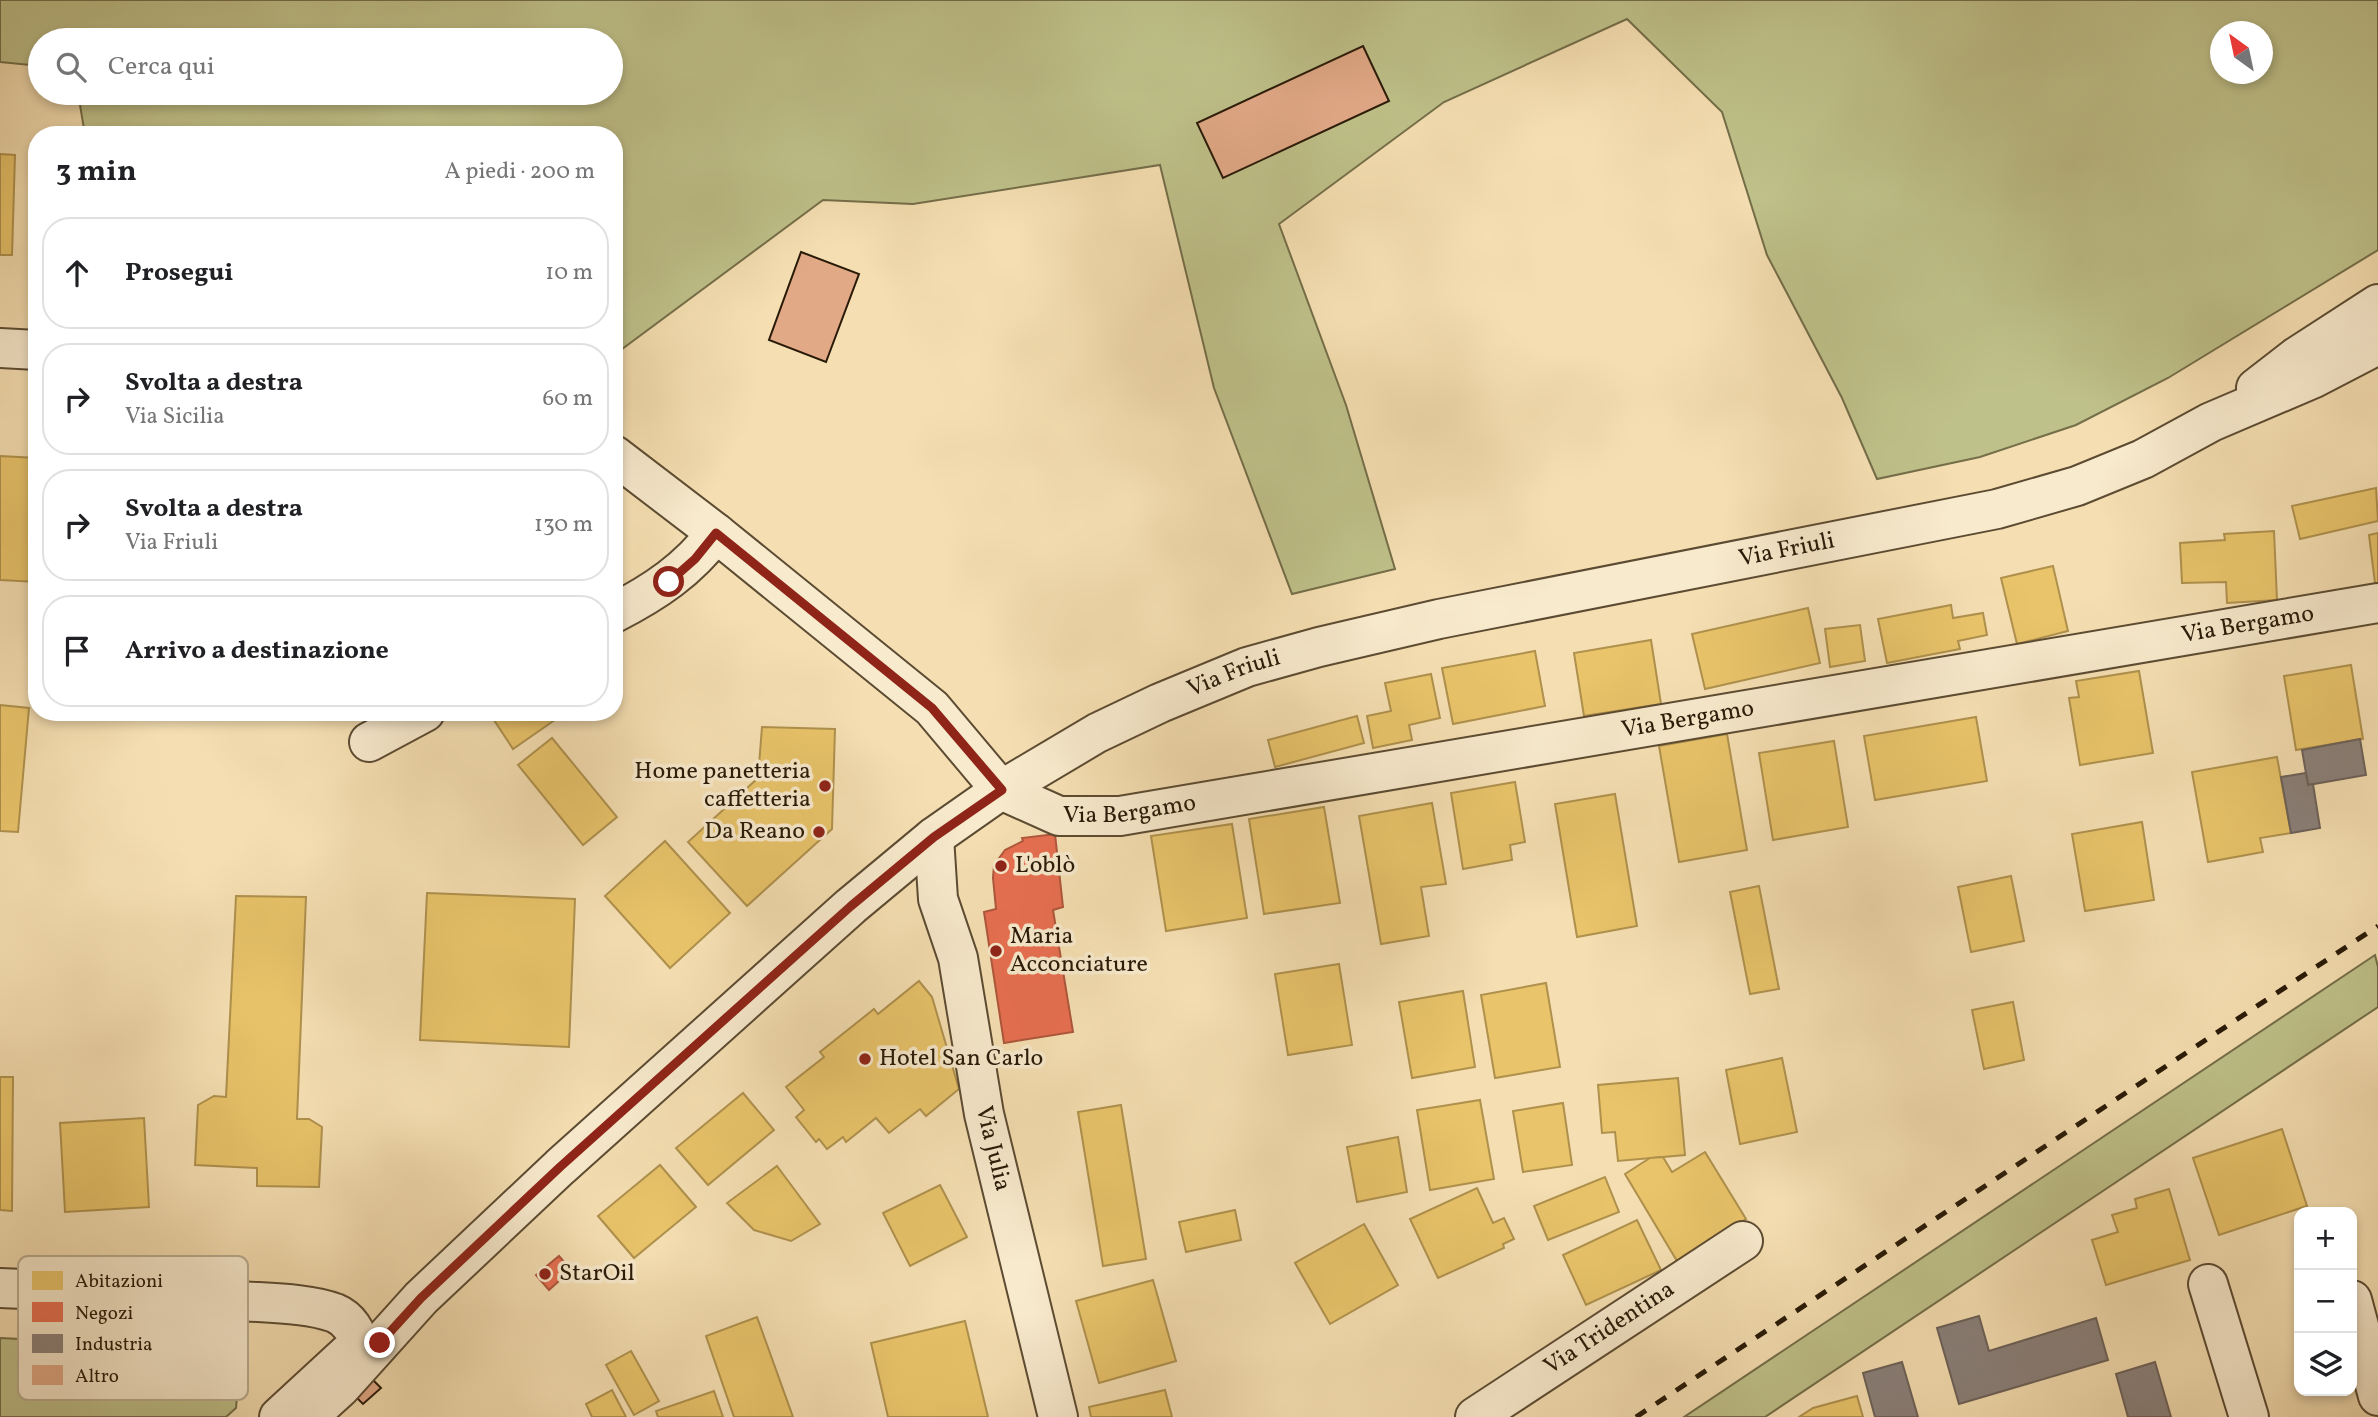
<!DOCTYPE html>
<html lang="it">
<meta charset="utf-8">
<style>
:root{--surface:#fff;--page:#f6f6f6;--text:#202124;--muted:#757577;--line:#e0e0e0}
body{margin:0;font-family:Vollkorn,serif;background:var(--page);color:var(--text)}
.controls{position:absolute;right:21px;bottom:21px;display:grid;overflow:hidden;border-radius:14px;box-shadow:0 4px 10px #0003}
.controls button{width:63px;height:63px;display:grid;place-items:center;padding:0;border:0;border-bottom:2px solid var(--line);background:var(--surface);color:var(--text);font:35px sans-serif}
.compass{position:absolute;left:2210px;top:21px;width:63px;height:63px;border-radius:50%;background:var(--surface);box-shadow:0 4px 10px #0003;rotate:327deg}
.stop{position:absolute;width:21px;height:21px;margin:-16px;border:5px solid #8f2418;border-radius:50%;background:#fff}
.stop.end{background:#8f2418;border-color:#fff;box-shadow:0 2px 7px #0008}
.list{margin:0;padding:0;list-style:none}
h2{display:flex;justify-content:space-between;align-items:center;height:91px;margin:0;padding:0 28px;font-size:30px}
h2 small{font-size:23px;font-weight:400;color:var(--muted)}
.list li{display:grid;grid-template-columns:46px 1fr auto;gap:21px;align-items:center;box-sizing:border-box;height:112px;margin:0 14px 14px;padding:0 14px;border:2px solid var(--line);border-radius:28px}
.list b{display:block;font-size:26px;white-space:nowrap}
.list p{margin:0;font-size:23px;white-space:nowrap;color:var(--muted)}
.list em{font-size:23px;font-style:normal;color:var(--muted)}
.icon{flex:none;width:38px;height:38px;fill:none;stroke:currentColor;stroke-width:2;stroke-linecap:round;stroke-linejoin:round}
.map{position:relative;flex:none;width:2378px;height:1417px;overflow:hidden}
.search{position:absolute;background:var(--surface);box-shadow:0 4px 10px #0003;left:28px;top:28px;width:595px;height:77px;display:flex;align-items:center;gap:18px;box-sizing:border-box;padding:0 24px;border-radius:38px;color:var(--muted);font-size:26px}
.panel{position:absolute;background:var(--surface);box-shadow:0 4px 10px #0003;left:28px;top:126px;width:595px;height:595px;border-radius:28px}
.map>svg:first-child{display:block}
.green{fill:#bfc18a;stroke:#746e49;stroke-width:2;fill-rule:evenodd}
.homes{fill:#e9c46a;stroke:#af914d;stroke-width:2}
.shops{fill:#e76f51;stroke:#ae563b;stroke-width:2}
.industry{fill:#8a817c;stroke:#6d6259;stroke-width:2}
.building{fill:#e2a987;stroke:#291a08;stroke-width:2}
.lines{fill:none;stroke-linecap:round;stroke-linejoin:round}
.minor-casing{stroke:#5c4b32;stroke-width:42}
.minor{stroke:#f8eacd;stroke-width:38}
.rail{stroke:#291a08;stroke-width:5;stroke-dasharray:12 12;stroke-linecap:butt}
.route{stroke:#8f2418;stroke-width:9}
.poi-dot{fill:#8f2418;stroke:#f8eacd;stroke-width:2.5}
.labels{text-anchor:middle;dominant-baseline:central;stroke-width:7;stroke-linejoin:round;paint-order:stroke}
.street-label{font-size:24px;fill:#291a08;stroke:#f8eacd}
.poi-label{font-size:24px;fill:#291a08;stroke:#f8eacd;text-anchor:start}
.key{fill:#f8eacd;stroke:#baac92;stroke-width:2}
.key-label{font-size:19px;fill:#291a08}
</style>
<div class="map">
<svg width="2378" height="1417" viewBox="0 0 2378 1417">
<rect width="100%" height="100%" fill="#f5dfb2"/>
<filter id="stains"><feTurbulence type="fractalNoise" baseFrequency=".00286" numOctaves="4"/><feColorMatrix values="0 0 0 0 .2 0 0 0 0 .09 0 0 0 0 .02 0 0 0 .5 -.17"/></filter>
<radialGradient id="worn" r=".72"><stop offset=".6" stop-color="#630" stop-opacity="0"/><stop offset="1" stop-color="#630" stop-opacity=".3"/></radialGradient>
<!-- green -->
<g class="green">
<path d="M0 0H2378V250L2168 378 2076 425 1980 457 1877 479 1842 398 1767 255 1722 112 1627 19 1444 102 1279 224 1346 405 1395 569 1292 594 1214 388 1160 165 913 204 823 200 614 355V135H85L78 93H611V40H40V66L0 62ZM2220 32H2262V74H2220Z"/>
<polygon points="2375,955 2378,967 2378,1007 1765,1417 1684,1417"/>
<polygon points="0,1338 241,1350 236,1408 226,1417 0,1417"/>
</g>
<!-- homes -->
<g class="homes">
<polygon points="0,154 15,155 12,255 0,255"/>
<polygon points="0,456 37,458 37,582 0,580"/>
<polygon points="2376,488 2378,521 2300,539 2292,506"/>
<polygon points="2274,531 2277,600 2227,603 2226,582 2182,583 2180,543 2225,540 2224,534"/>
<polygon points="2378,533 2378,583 2375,583 2369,535"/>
<polygon points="2053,566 2068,631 2017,644 2001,578"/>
<polygon points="1951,605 1953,618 1983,613 1987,635 1958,641 1960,649 1887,663 1878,619"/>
<polygon points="1808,608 1820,663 1705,689 1692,634"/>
<polygon points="1860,625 1865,661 1830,667 1825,629"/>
<polygon points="1651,640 1661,704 1584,716 1574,653"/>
<polygon points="1535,651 1545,706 1453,724 1442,668"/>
<polygon points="2351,665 2363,739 2296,750 2284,676"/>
<polygon points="2139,671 2153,753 2080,765 2069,698 2079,697 2076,681"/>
<polygon points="1431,674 1440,718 1409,725 1412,740 1373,748 1367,716 1391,711 1385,683"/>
<polygon points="0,705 29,708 18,832 0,831"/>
<polygon points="493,712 556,712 559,717 513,749 490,714"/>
<polygon points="1357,716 1364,743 1275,767 1268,740"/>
<polygon points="1976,717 1987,781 1875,800 1864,736"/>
<polygon points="762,727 835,729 832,829 747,906 688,842 758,778"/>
<polygon points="1727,734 1747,850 1679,862 1659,746"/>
<polygon points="552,738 617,817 583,845 518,765"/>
<polygon points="1834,741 1848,827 1773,840 1759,753"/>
<polygon points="2277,757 2291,833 2260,838 2263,852 2208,862 2192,772"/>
<polygon points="1515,782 1525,842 1510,845 1512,860 1463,869 1451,793"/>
<polygon points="1615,794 1637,926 1577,937 1555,804"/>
<polygon points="1432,803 1446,884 1421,887 1429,936 1381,944 1359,816"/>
<polygon points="1324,807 1340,903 1264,914 1249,819"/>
<polygon points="2142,822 2154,900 2085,911 2072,834"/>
<polygon points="1232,824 1247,918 1166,931 1151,836"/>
<polygon points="665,841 730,913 670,968 605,896"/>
<polygon points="2011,876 2024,941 1971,952 1958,887"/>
<polygon points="1759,886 1779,989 1750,994 1730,892"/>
<polygon points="427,893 575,899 569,1047 420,1040"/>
<polygon points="236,896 306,897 297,1119 309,1119 322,1127 319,1187 257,1186 257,1168 195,1165 198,1105 214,1096 226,1097"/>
<polygon points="1339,964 1352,1045 1288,1055 1275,974"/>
<polygon points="919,981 932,997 959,1089 926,1116 920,1109 889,1133 876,1118 846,1142 843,1137 827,1149 819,1139 816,1142 796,1117 804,1110 786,1087 824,1057 820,1052 874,1009 878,1014"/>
<polygon points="1546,983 1560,1067 1495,1078 1481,995"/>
<polygon points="1463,991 1475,1067 1412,1078 1399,1002"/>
<polygon points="2013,1002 2024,1060 1984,1069 1972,1010"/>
<polygon points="1782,1058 1797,1132 1740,1144 1726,1070"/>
<polygon points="0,1077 13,1077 12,1211 0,1210"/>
<polygon points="1678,1078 1685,1155 1618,1161 1615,1132 1602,1133 1598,1085"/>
<polygon points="743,1093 774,1130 708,1185 676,1148"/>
<polygon points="1480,1100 1494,1179 1430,1190 1417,1110"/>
<polygon points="1563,1103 1572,1165 1523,1172 1513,1111"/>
<polygon points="1121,1105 1146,1259 1103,1266 1078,1112"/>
<polygon points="144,1118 149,1207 65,1212 60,1123"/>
<polygon points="2282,1129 2307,1206 2219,1235 2193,1158"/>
<polygon points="1398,1137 1407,1192 1357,1202 1347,1147"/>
<polygon points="1705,1152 1746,1219 1677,1261 1625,1174 1650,1158 1663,1157 1672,1172"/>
<polygon points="660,1165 696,1207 634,1258 598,1216"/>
<polygon points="777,1166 820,1224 791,1241 754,1230 727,1203"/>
<polygon points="1605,1177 1619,1212 1548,1240 1534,1206"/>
<polygon points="940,1185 967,1237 910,1266 883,1213"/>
<polygon points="1477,1188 1493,1223 1504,1218 1514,1239 1503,1244 1504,1248 1438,1278 1410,1219"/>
<polygon points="2169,1189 2190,1260 2106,1285 2092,1240 2118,1232 2112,1215 2137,1208 2135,1199"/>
<polygon points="1235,1210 1241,1240 1186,1252 1179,1222"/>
<polygon points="1637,1220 1661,1270 1586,1305 1563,1255"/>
<polygon points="1364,1224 1398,1285 1330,1324 1295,1263"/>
<polygon points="1153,1280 1176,1361 1099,1383 1076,1301"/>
<polygon points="757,1317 793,1417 734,1417 706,1336"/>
<polygon points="965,1321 988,1417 888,1417 871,1343"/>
<polygon points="631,1351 659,1401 634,1415 606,1365"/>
<polygon points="612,1390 626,1417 592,1417 586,1404"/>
<polygon points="1165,1390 1172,1417 1091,1417 1089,1407"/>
<polygon points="714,1391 723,1417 658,1417 656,1411"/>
<polygon points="1857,1396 1863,1417 1799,1417 1813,1408"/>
</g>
<!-- shops -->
<g class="shops">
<polygon points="1055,834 1063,907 1053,910 1073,1032 1004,1043 984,912 996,909 993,878 994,865 1005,850 1023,841 1022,838"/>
<polygon points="559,1256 571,1270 549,1290 536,1275"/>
</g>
<!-- industry -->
<g class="industry">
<polygon points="2360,739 2366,775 2308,785 2302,750"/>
<polygon points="2306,773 2308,785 2313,784 2320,828 2291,833 2281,777"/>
<polygon points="1979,1316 1989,1351 2096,1318 2108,1360 1959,1404 1937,1328"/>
<polygon points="1902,1362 1918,1417 1875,1417 1863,1373"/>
<polygon points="2155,1362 2171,1417 2128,1417 2116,1374"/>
</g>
<!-- building -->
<g class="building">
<polygon points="1363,46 1389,101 1223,178 1197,123"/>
<polygon points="801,252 859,274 826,362 769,340"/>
<polygon points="373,1380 381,1388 363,1404 355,1396"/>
</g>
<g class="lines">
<!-- minor casing -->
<g class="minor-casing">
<g id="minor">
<polyline points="0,348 37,350"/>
<polyline points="2256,388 2296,357 2378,304"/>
<path id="s1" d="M614 455 716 533 932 708 1001 790 1059 816H1120L2378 603"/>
<path d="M614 613C655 592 688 570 716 533"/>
<polyline points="369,742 425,712"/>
<path id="s2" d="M934 837 938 899 958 958 984 1114 1058 1417"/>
<polyline points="2208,1284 2249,1417"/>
<path d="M0 1288C80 1292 160 1295 240 1301 268 1303 309 1303 335 1313 347 1318 360 1333 356 1346L279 1417"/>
<polyline points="2352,1300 2378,1396"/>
<path id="s3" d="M308 1417 340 1388 421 1298 560 1167 851 906 934 837 1001 790 1097 733 1160 703 1247 667 1319 647 1439 619 1997 509 2077 486 2143 459 2211 422 2312 379 2378 345"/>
<path id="s4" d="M1475 1417 1743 1241"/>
</g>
</g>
<!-- minor -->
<use href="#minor" class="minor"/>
<!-- rail -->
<polyline class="rail" points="1636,1417 2378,926"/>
</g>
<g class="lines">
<!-- route -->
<polyline class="route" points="380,1343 421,1298 560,1167 851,906 934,837 1002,790 932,708 716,533 695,559 669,582"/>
</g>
<!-- markers -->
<g class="poi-dot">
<circle cx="825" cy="786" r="7"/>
<circle cx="819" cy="832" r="7"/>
<circle cx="1001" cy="866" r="7"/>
<circle cx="996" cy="951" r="7"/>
<circle cx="865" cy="1059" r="7"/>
<circle cx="545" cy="1274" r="7"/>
</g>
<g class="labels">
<!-- street labels -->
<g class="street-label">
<text stroke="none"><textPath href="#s3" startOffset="1764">Via Friuli</textPath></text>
<text stroke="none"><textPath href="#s1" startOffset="1782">Via Bergamo</textPath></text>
<text stroke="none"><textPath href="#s3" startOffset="1197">Via Friuli</textPath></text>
<text stroke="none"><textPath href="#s1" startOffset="1214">Via Bergamo</textPath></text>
<text stroke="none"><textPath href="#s1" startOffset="648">Via Bergamo</textPath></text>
<text stroke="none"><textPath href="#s2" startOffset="318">Via Julia</textPath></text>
<text stroke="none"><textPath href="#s4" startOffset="161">Via Tridentina</textPath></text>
</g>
<!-- poi labels -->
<g class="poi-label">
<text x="811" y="772" text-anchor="end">Home panetteria<tspan x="811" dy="28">caffetteria</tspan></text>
<text x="805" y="832" text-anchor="end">Da Reano</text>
<text x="1015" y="866">L'oblò</text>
<text x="1010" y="937">Maria<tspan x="1010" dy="28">Acconciature</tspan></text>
<text x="879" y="1059">Hotel San Carlo</text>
<text x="559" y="1274">StarOil</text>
</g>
</g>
<!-- legend -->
<rect x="18" y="1256" width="230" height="144" rx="10" class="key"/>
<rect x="32" y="1271" width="31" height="19" fill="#e9c46a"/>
<rect x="32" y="1302" width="31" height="20" fill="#e76f51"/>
<rect x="32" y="1334" width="31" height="19" fill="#8a817c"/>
<rect x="32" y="1365" width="31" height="20" fill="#e2a987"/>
<g class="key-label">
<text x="75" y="1287">Abitazioni</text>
<text x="75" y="1319">Negozi</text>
<text x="75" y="1350">Industria</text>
<text x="75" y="1382">Altro</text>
</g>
<rect width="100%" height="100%" filter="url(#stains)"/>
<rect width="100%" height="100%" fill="url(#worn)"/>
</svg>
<div class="controls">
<button>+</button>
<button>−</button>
<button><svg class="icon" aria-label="layers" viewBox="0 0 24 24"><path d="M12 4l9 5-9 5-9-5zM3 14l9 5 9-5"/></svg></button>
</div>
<svg class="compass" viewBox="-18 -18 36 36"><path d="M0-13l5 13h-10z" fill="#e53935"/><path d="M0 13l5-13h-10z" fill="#757577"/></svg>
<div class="stop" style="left:669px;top:582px"></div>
<div class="stop end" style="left:380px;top:1343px"></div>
<div class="search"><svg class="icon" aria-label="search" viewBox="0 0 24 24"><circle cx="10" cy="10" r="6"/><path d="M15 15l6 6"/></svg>Cerca qui</div>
<section class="panel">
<h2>3 min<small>A piedi · 200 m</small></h2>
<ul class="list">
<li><svg class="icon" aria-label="ahead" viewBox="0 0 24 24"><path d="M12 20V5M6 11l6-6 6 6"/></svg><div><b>Prosegui</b></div><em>10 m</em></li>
<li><svg class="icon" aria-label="right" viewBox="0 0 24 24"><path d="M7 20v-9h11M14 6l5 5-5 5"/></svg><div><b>Svolta a destra</b><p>Via Sicilia</p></div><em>60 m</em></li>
<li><svg class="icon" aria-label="right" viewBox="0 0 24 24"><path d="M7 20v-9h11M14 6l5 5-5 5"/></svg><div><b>Svolta a destra</b><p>Via Friuli</p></div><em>130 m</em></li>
<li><svg class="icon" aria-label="arrive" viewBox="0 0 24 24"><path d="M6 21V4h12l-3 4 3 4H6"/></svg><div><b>Arrivo a destinazione</b></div></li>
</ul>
</section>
</div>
